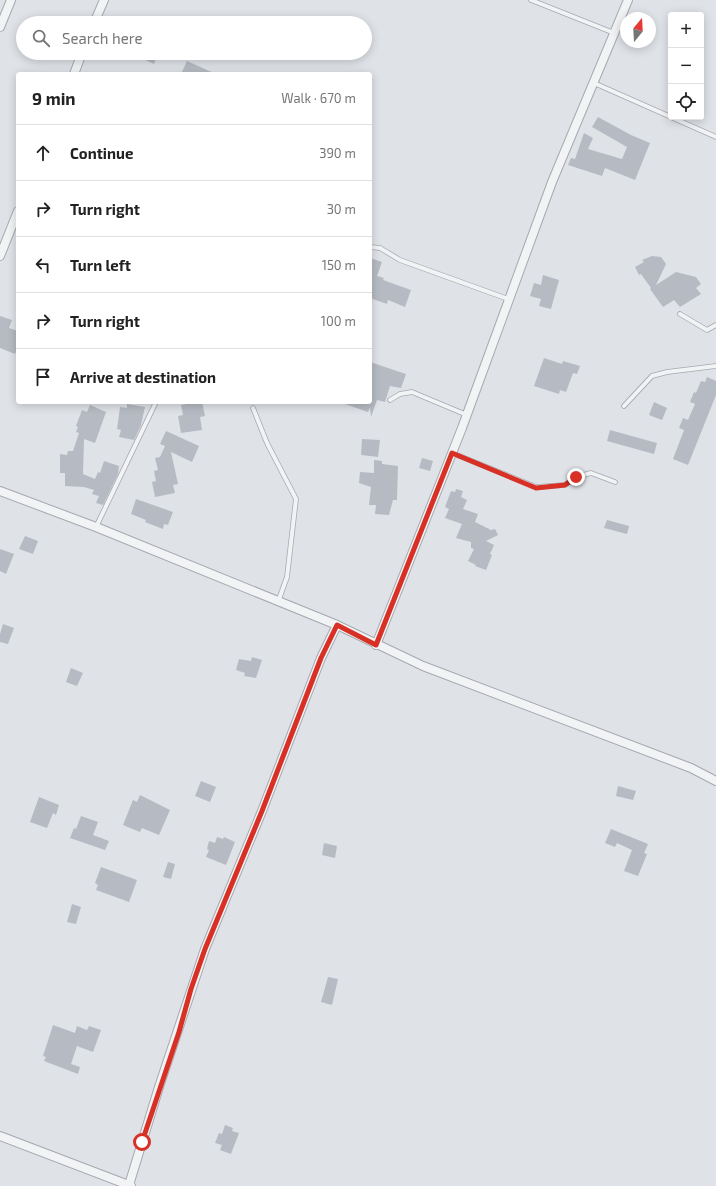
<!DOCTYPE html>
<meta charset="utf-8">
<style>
:root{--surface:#fff;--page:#f2f2f2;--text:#222;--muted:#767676;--line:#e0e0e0}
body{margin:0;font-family:"Exo 2",sans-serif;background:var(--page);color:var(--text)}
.controls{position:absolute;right:12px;top:12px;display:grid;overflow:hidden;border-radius:4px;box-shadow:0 2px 10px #0003}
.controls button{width:36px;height:36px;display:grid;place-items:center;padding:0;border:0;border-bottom:1px solid var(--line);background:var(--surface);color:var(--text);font:20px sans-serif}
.compass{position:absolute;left:620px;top:12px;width:36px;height:36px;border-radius:50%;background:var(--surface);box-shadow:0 2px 10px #0003;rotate:18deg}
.stop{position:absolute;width:12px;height:12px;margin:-9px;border:3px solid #d93025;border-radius:50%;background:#fff}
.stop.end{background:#d93025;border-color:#fff;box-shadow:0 1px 4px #0008}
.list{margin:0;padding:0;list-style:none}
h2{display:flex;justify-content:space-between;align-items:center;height:52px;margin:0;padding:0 16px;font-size:17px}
h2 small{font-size:13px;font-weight:400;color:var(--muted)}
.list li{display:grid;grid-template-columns:26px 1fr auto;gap:12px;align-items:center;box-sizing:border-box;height:56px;padding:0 16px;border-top:1px solid var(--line)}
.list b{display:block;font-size:15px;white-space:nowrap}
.list em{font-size:13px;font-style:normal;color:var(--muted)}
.icon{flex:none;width:22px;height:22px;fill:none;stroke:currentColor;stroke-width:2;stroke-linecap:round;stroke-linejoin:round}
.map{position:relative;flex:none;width:716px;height:1186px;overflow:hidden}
.search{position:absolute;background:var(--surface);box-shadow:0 2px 10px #0003;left:16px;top:16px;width:356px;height:44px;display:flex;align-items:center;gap:10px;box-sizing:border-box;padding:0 14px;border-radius:22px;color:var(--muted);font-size:15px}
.panel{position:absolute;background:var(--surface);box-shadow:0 2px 10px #0003;left:16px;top:72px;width:356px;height:332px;border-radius:4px}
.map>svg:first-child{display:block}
.building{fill:#b6bbc3}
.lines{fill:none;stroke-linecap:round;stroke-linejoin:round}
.service-casing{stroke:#a5a9b0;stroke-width:5.5}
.minor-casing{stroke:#a5a9b0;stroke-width:10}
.service{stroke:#f1f3f5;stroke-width:4}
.minor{stroke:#f1f3f5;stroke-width:8}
.route{stroke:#d93025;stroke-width:5}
</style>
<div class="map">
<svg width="716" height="1186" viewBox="0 0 716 1186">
<rect width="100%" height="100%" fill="#dfe2e7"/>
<!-- building -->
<g class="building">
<polygon points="130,53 158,53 154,64"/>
<polygon points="187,61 216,74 181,74"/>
<polygon points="598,117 631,135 650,143 635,180 605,168 602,176 568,165 571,158 575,159 584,133 593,138 588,149 622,159 627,147 592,127"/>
<polygon points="652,256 661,257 666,264 656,285 676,272 696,277 701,284 696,288 701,294 680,307 674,300 663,307 650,289 651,288 641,274 639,275 635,267 644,262 642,260"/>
<polygon points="370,258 382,262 377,276 384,278 383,280 411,290 405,307 388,300 387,304 370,298"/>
<polygon points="543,275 559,280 551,309 539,306 541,299 530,296 534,283 541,285"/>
<polygon points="0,316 12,320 9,328 18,331 18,347 15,354 0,348"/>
<polygon points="544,358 562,364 563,361 580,366 577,374 573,373 566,392 560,390 559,394 534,386"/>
<polygon points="370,362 406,374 401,388 390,386 385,402 377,400 371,417 370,408 368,412 342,403 370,402"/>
<polygon points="707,377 716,381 716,395 688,465 673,459 684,430 679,428 683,418 688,420 695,404 690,402 694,392 696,393 701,381 705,382"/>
<polygon points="186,402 202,402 205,416 200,417 202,430 181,433 178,416 183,415 181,405 187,404"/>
<polygon points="654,402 667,408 662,420 649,415"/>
<polygon points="127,404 145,407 141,425 134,440 119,437 121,430 117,429 120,407 127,408"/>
<polygon points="90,405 106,412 95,443 84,439 83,474 95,479 98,472 100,473 104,461 119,466 118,474 103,505 96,503 99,496 92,494 94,490 84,487 65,486 65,473 60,473 60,454 67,455 68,451 73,451 79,433 76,432 78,427 76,426 82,410 87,412"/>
<polygon points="610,430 657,443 654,454 607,441"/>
<polygon points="166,431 199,446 192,462 171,452 178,484 173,485 175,493 155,497 152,482 156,481 154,471 158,470 155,458 160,457 165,446 160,444"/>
<polygon points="362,439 380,440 378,457 361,455"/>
<polygon points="422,458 433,461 430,471 419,468"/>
<polygon points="374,460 382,461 382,464 398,466 397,500 393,500 389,515 375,514 376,505 369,505 371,487 359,483 360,472 374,473"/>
<polygon points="456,489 463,491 461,497 467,500 463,509 478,514 475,522 491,530 495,529 498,535 486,541 494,545 490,554 492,555 486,570 475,566 476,565 468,561 474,549 471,548 471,542 456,538 462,524 445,518 449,509 445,507 451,491 455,492"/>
<polygon points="136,499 173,512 168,525 164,524 163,529 145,522 146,520 131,514"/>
<polygon points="607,520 629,526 627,534 604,528"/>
<polygon points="25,536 38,541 33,554 19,549"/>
<polygon points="0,549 14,554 6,574 0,571"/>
<polygon points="3,624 14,628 8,644 0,642 0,634"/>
<polygon points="252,657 262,660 256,678 244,676 245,673 236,670 239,659 251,661"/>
<polygon points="71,668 83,673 77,686 66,682"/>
<polygon points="201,781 216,787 210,802 195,796"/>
<polygon points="618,786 636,791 633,800 616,796"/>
<polygon points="140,795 170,810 159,835 142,828 140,832 123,825 133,800 137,802"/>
<polygon points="39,797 59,805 56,815 53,813 47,828 30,822"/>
<polygon points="81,816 98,822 93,835 109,841 105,850 70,838 74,828 76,829"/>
<polygon points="611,829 648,844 644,853 647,854 638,876 624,871 632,850 617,843 615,847 605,843"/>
<polygon points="217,837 223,839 224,837 235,842 226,865 206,857 209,850 207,849 209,841 215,843"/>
<polygon points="324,843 337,846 335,858 322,855"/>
<polygon points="168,862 175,864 171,879 163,877"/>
<polygon points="101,867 137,880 129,902 96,890 98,885 95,883"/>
<polygon points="72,904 81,907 76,924 67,922"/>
<polygon points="328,977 338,979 332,1005 321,1002"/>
<polygon points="53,1025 75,1033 77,1026 87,1030 89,1026 101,1030 93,1052 77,1046 71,1064 80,1067 78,1074 44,1061 46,1057 43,1056"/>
<polygon points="225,1125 233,1128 232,1131 239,1133 231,1154 220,1150 222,1145 215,1143 219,1133 222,1134"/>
</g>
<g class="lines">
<!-- service casing -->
<g class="service-casing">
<g id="service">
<polyline points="531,0 614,33"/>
<polyline points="594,83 716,137"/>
<polyline points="370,247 380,248 400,260 508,299"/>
<polyline points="680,314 707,330 716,325"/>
<polyline points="390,400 400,394 412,392 467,415"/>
<polyline points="624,406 652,376 667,372 716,366"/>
<polyline points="253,408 267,443 296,499 287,577 278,602"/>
<polyline points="452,453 536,487 565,485 576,477 591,473 615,482"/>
<polyline points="96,527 156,402"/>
</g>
</g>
<!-- minor casing -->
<g class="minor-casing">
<g id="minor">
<polyline points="94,23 104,0"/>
<polyline points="0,27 11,0"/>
<polyline points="74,74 82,53"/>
<polyline points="0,256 18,211"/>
<polyline points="0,491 96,527 337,625 423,666 691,768 716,781"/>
<polyline points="376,645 462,428 552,182 628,0"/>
<polyline points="0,1136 131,1186"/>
<polyline points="129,1185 159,1087 205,949 262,811 321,658 337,625"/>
</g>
</g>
<!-- service -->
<use href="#service" class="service"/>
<!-- minor -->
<use href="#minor" class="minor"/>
</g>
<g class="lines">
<!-- route -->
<polyline class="route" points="142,1142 179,1032 191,989 205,949 262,811 321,658 337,625 376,645 452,453 536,488 565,485 576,477"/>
</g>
</svg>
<div class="controls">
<button>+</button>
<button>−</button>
<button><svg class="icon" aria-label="locate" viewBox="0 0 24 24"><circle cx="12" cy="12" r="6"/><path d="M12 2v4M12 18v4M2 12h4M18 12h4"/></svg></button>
</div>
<svg class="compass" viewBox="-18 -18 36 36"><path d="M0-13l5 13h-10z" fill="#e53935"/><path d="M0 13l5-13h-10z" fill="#767676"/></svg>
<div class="stop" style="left:142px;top:1142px"></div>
<div class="stop end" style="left:576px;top:477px"></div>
<div class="search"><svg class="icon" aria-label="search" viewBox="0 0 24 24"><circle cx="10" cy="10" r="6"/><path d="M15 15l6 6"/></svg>Search here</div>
<section class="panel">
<h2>9 min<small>Walk · 670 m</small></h2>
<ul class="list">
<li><svg class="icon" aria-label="ahead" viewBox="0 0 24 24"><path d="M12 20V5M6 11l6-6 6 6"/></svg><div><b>Continue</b></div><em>390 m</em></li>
<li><svg class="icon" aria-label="right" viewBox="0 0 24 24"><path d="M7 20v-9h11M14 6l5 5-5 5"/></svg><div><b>Turn right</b></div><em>30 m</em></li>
<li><svg class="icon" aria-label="left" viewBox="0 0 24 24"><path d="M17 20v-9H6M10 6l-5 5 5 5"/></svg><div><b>Turn left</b></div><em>150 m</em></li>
<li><svg class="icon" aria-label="right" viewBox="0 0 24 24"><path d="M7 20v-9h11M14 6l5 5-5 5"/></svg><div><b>Turn right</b></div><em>100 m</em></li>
<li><svg class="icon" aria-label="arrive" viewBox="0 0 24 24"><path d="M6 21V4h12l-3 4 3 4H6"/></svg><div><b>Arrive at destination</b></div></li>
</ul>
</section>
</div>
